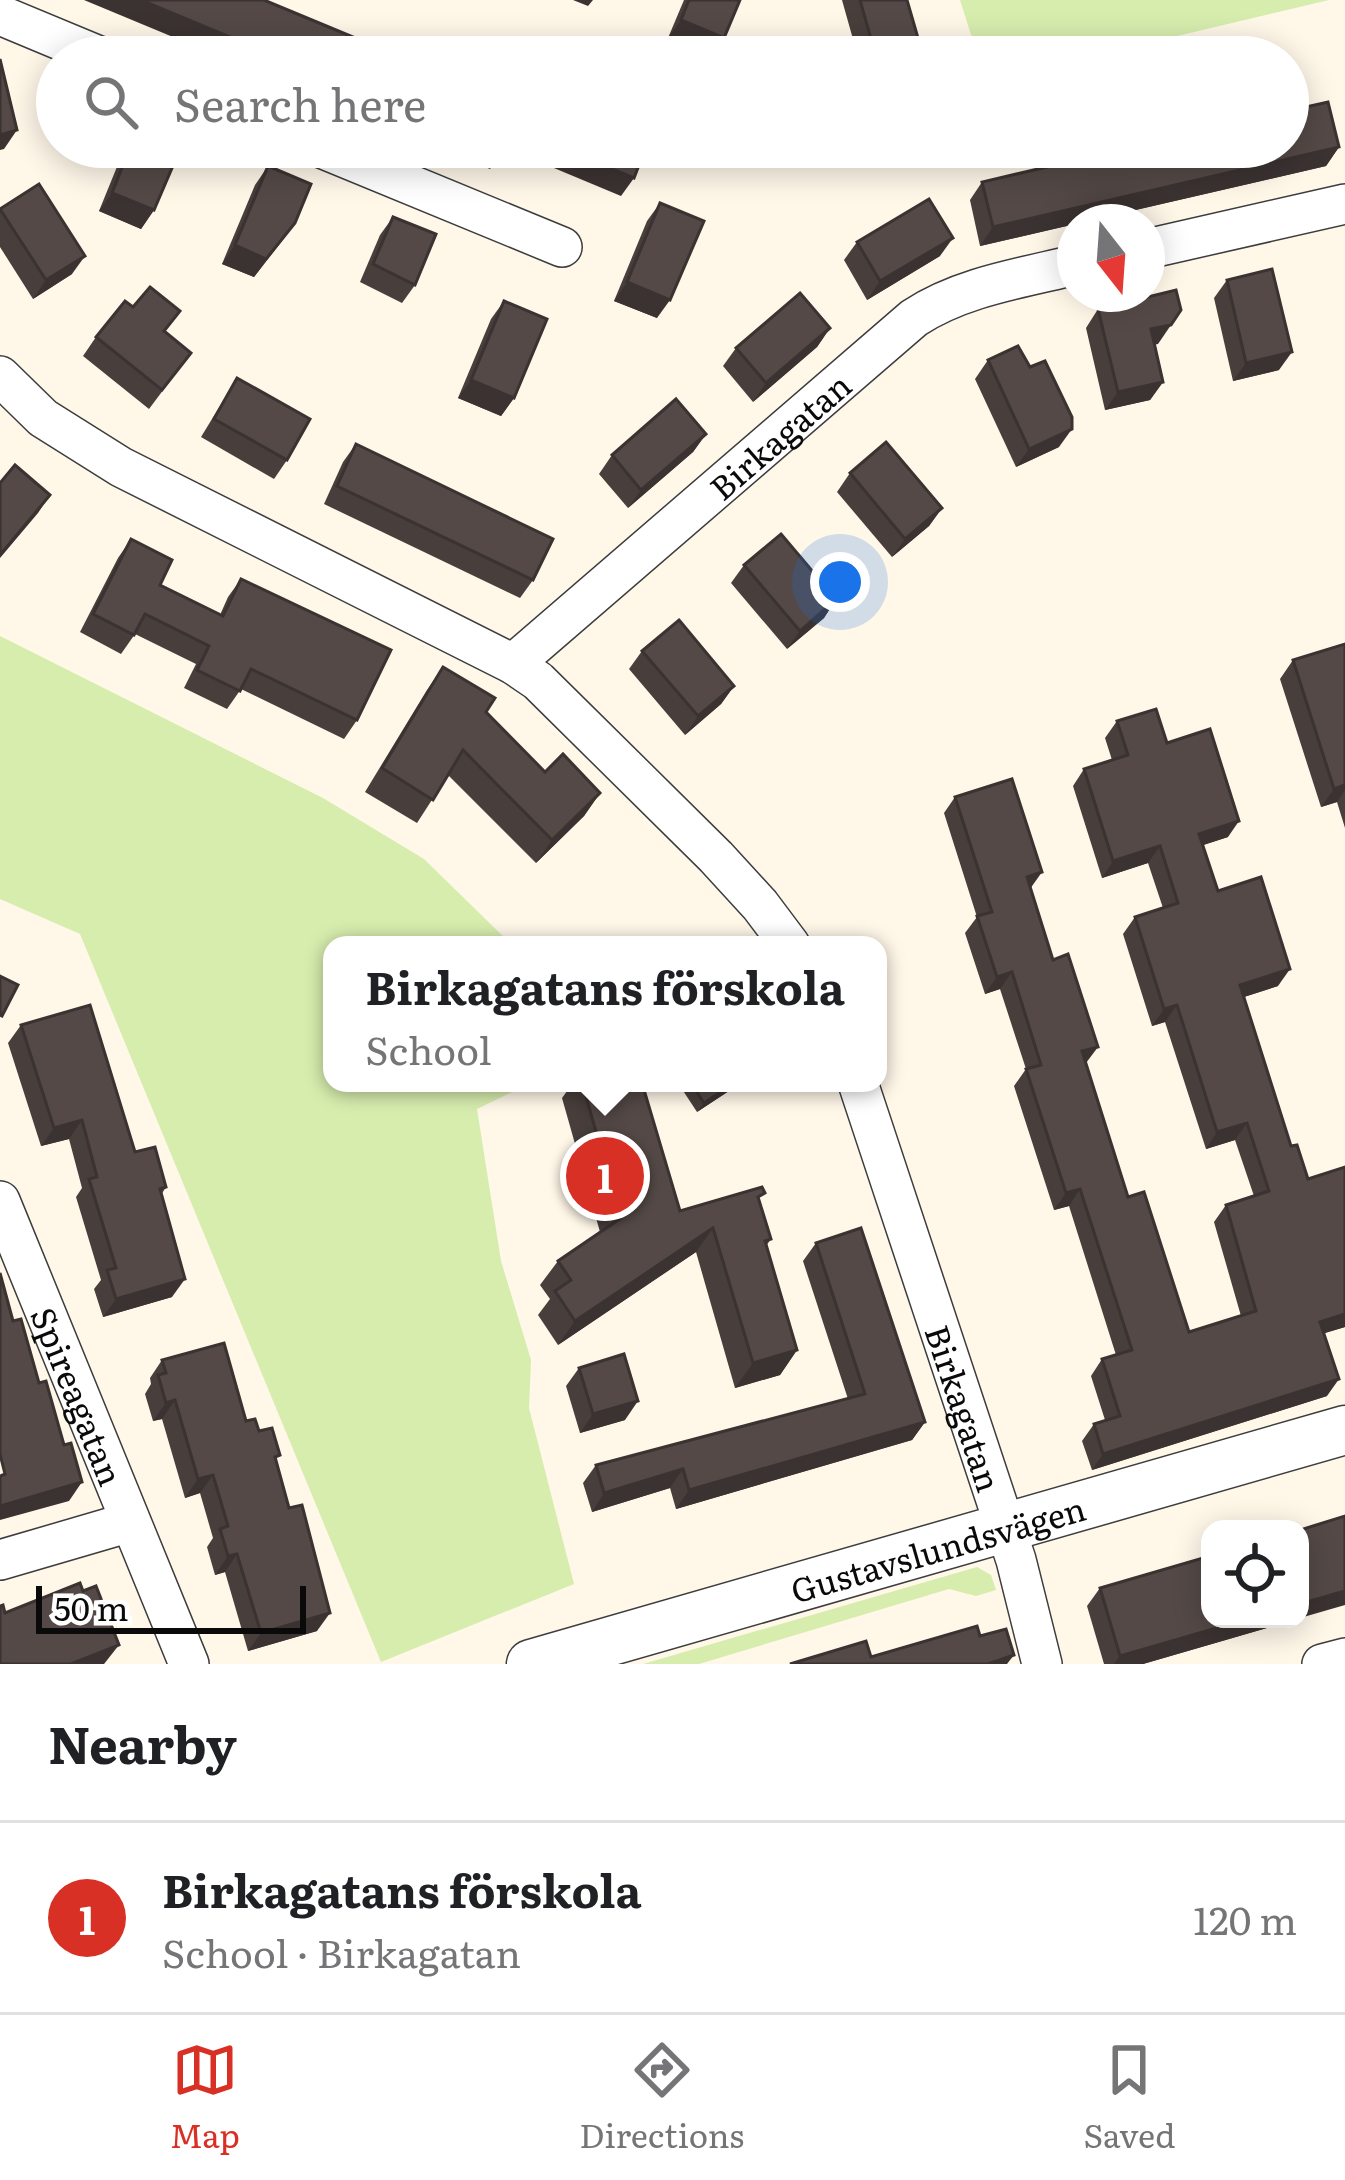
<!DOCTYPE html>
<meta charset="utf-8">
<style>
:root{--surface:#fff;--page:#f6f6f6;--text:#202124;--muted:#757577;--line:#e0e0e0;--accent:#d93025}
body{margin:0;font-family:Literata,serif;background:var(--page);color:var(--text)}
.controls{position:absolute;right:36px;bottom:36px;display:grid;overflow:hidden;border-radius:24px;box-shadow:0 6px 30px #0003}
.controls button{width:108px;height:108px;display:grid;place-items:center;padding:0;border:0;border-bottom:3px solid var(--line);background:var(--surface);color:var(--text);font:60px sans-serif}
.compass{position:absolute;left:1057px;top:204px;width:108px;height:108px;border-radius:50%;background:var(--surface);box-shadow:0 6px 30px #0003;rotate:163deg}
.scale{position:absolute;left:36px;bottom:30px;width:270px;box-sizing:border-box;padding-left:12px;border:6px solid #0a0a0a;border-top:0;font-size:33px;line-height:42px;white-space:nowrap;color:#0a0a0a;-webkit-text-stroke:9px #fff;paint-order:stroke}
.you{position:absolute;left:840px;top:582px;width:42px;height:42px;margin:-30px;border:9px solid #fff;border-radius:50%;background:#1a73e8;box-shadow:0 0 0 18px #1a73e833}
.badge{display:grid;place-items:center;width:78px;height:78px;border-radius:50%;background:var(--accent);color:#fff;font-size:39px;font-weight:700}
.pin{position:absolute;translate:-50% -50%;border:6px solid #fff;box-shadow:0 3px 12px #0006}
.popup{position:absolute;left:323px;top:936px;width:564px;height:156px;box-sizing:border-box;display:grid;place-content:center;border-radius:24px;background:var(--surface);filter:drop-shadow(0 3px 9px #0005);font-size:39px;white-space:nowrap;color:var(--muted)}
.popup b{font-size:45px;color:var(--text)}
.popup::after{content:'';position:absolute;left:50%;top:100%;margin-left:-24px;border:24px solid transparent;border-top-color:var(--surface)}
.list{margin:0;padding:0;list-style:none}
h2{display:flex;justify-content:space-between;align-items:center;height:156px;margin:0;padding:0 48px;font-size:51px}
h2 small{font-size:39px;font-weight:400;color:var(--muted)}
.list li{display:grid;grid-template-columns:78px 1fr auto;gap:36px;align-items:center;box-sizing:border-box;height:192px;padding:0 48px;border-top:3px solid var(--line)}
.list b{display:block;font-size:45px;white-space:nowrap}
.list p{margin:0;font-size:39px;white-space:nowrap;color:var(--muted)}
.list em{font-size:39px;font-style:normal;color:var(--muted)}
.icon{flex:none;width:66px;height:66px;fill:none;stroke:currentColor;stroke-width:2;stroke-linecap:round;stroke-linejoin:round}
.map{position:relative;flex:none;width:1345px;height:1664px;overflow:hidden}
.search{position:absolute;background:var(--surface);box-shadow:0 6px 30px #0003;left:36px;right:36px;top:36px;height:132px;display:flex;align-items:center;gap:30px;box-sizing:border-box;padding:0 42px;border-radius:66px;color:var(--muted);font-size:45px}
.sheet{height:348px;background:var(--surface)}
nav{display:flex;justify-content:space-around;align-items:center;box-sizing:border-box;height:168px;border-top:3px solid var(--line);background:var(--surface);font-size:33px;color:var(--muted)}
nav a{display:grid;justify-items:center;gap:6px}
nav .on{color:var(--accent)}
.map>svg:first-child{display:block}
.green{fill:#d7edae}
.lines{fill:none;stroke-linecap:round;stroke-linejoin:round}
.minor-casing{stroke:#3d3d3d;stroke-width:42}
.tertiary-casing{stroke:#3d3d3d;stroke-width:51}
.minor{stroke:#fff;stroke-width:39}
.tertiary{stroke:#fff;stroke-width:48}
.wall{fill:#483f3c}
.shaded-wall{fill:#3b3331}
.building{fill:#544946;stroke:#3b3331;stroke-width:3}
.labels{text-anchor:middle;dominant-baseline:central;stroke-width:12;stroke-linejoin:round;paint-order:stroke}
.street-label{font-size:33px;fill:#0a0a0a;stroke:#fff}
</style>
<div class="map">
<svg width="1345" height="1664" viewBox="0 0 1345 1664">
<rect width="100%" height="100%" fill="#fff7e8"/>
<!-- green -->
<g class="green">
<polygon points="960,0 1329,0 1089,57 978,57"/>
<polygon points="0,636 323,798 424,859 512,945 332,945 332,1083 531,1083 477,1109 501,1261 531,1360 529,1408 574,1584 381,1662 80,934 0,899"/>
<polygon points="977,1567 991,1575 996,1590 976,1596 949,1589 699,1664 643,1664"/>
</g>
<g class="lines">
<!-- minor casing -->
<g class="minor-casing">
<g id="minor">
<polyline points="0,15 101,57"/>
<polyline points="319,147 562,247"/>
<polyline points="1147,249 1345,204"/>
<polyline points="0,376 43,418 121,467 513,664 538,681 716,857 760,905 790,945"/>
<path id="s1" d="M513 664 914 318C961 287 1021 278 1075 265"/>
<path id="s2" d="M858 1083 1016 1560 1042 1664"/>
<path id="s3" d="M0 1201 189 1664"/>
<polyline points="0,1560 130,1522"/>
<polyline points="1322,1664 1345,1658"/>
</g>
</g>
<!-- tertiary casing -->
<g class="tertiary-casing">
<g id="tertiary">
<path id="s4" d="M531 1664 1345 1430"/>
</g>
</g>
<!-- minor -->
<use href="#minor" class="minor"/>
<!-- tertiary -->
<use href="#tertiary" class="tertiary"/>
</g>
<!-- wall -->
<g class="wall">
<polygon points="684,0 740,0 724,38 711,57 668,38"/>
<polygon points="842,0 907,0 920,45 911,57 858,57"/>
<polygon points="125,147 181,147 154,210 141,229 99,211"/>
<polygon points="1339,147 1326,166 980,246 970,200 982,182"/>
<polygon points="268,166 282,241 254,277 222,264 255,185"/>
<polygon points="660,203 657,318 614,301 647,221"/>
<polygon points="0,209 72,274 33,299 0,247"/>
<polygon points="393,217 415,285 402,303 360,282 380,235"/>
<polygon points="857,242 940,256 867,300 844,260"/>
<polygon points="1227,280 1279,370 1233,381 1214,298"/>
<polygon points="504,301 514,398 501,416 458,398 491,319"/>
<polygon points="1098,309 1158,344 1154,344 1163,382 1150,400 1105,410 1086,328"/>
<polygon points="830,328 817,347 753,402 723,366 736,348"/>
<polygon points="165,332 191,353 149,409 83,356 96,337"/>
<polygon points="988,360 1059,447 1016,467 975,379"/>
<polygon points="237,378 287,460 274,479 201,437"/>
<polygon points="706,434 693,452 628,508 599,474 612,455"/>
<polygon points="356,444 533,580 520,598 324,504 343,462"/>
<polygon points="850,473 942,508 929,526 892,557 837,492"/>
<polygon points="131,539 160,585 220,615 228,597 241,579 357,720 344,739 241,689 227,709 184,688 196,664 135,634 121,654 80,632 118,558"/>
<polygon points="744,565 836,599 824,618 787,649 731,583"/>
<polygon points="1345,644 1345,828 1337,802 1321,807 1280,679 1293,660"/>
<polygon points="642,651 734,686 721,704 685,735 629,669"/>
<polygon points="443,667 545,772 600,793 584,816 536,863 448,775 417,823 365,792 427,690"/>
<polygon points="1117,721 1167,743 1228,837 1203,845 1218,891 1278,986 1244,997 1345,1327 1324,1333 1327,1396 1092,1470 1082,1441 1094,1424 1105,1420 1091,1376 1102,1359 1116,1355 1069,1206 1054,1210 1014,1086 1026,1069 1000,989 985,994 965,933 977,917 944,813 955,797 1030,888 1128,1197 1189,1332 1241,1316 1214,1222 1226,1205 1254,1196 1235,1140 1206,1149 1165,1022 1152,1026 1123,934 1135,917 1163,908 1148,863 1102,878 1073,786 1084,769 1112,760 1105,738"/>
<polygon points="21,1025 166,1187 161,1195 172,1297 103,1317 94,1289 101,1280 76,1197 82,1188 69,1139 41,1146 8,1043"/>
<polygon points="573,1083 642,1083 680,1211 759,1200 771,1239 766,1246 797,1350 780,1375 735,1388 696,1252 558,1345 538,1315 550,1299 540,1285 558,1261 600,1232 562,1098"/>
<polygon points="678,1083 741,1083 697,1112"/>
<polygon points="816,1243 925,1422 912,1440 676,1509 670,1488 592,1512 583,1483 596,1465 848,1399 803,1261"/>
<polygon points="162,1360 259,1431 276,1461 317,1631 248,1651 225,1572 215,1575 207,1547 213,1538 200,1493 185,1498 162,1419 153,1421 145,1394 151,1384 150,1378"/>
<polygon points="579,1368 625,1420 580,1433 566,1386"/>
<polygon points="1100,1588 1210,1619 1298,1619 1143,1664 1104,1664 1087,1606"/>
</g>
<!-- shaded-wall -->
<g class="shaded-wall">
<polygon points="84,0 141,0 278,57 221,57"/>
<polygon points="573,0 593,0 588,6"/>
<polygon points="681,20 724,38 711,57 668,38"/>
<polygon points="920,45 911,57 876,57"/>
<polygon points="17,130 4,149 0,150 0,135"/>
<polygon points="438,147 495,147 503,151 490,169"/>
<polygon points="553,147 559,147 634,178 621,196 542,163"/>
<polygon points="1339,147 1326,166 1083,222 1075,222 1075,224 980,246 993,227"/>
<polygon points="112,193 154,210 141,229 99,211"/>
<polygon points="295,223 254,277 222,264 235,245"/>
<polygon points="953,238 940,256 867,300 880,281"/>
<polygon points="85,256 72,274 33,299 46,280"/>
<polygon points="627,282 670,300 657,318 614,301"/>
<polygon points="1171,325 1158,344 1138,348 1151,329"/>
<polygon points="830,328 817,347 753,402 766,383"/>
<polygon points="1292,352 1279,370 1233,381 1246,363"/>
<polygon points="471,380 514,398 501,416 458,398"/>
<polygon points="1163,382 1150,400 1105,410 1118,392"/>
<polygon points="1072,429 1059,447 1016,467 1029,449"/>
<polygon points="706,434 693,452 628,508 641,490"/>
<polygon points="50,495 38,513 0,558 0,555"/>
<polygon points="942,508 929,526 892,557 905,539"/>
<polygon points="836,599 824,618 787,649 800,631"/>
<polygon points="734,686 721,704 685,735 698,716"/>
<polygon points="1345,785 1345,790 1337,802 1321,807 1334,789"/>
<polygon points="600,793 584,816 536,863 552,840"/>
<polygon points="1239,821 1228,837 1188,850 1199,834"/>
<polygon points="1160,846 1148,863 1102,878 1113,861"/>
<polygon points="1042,872 1030,889 1027,877"/>
<polygon points="1290,969 1278,986 1228,1002 1240,985"/>
<polygon points="1012,972 1000,989 985,994 997,977"/>
<polygon points="1177,1005 1165,1022 1152,1026 1164,1009"/>
<polygon points="1098,1047 1086,1063 1082,1051"/>
<polygon points="734,1083 741,1083 697,1112 704,1103"/>
<polygon points="82,1120 69,1139 41,1146 54,1128"/>
<polygon points="1247,1123 1235,1140 1206,1149 1217,1132"/>
<polygon points="1080,1189 1069,1206 1054,1210 1066,1193"/>
<polygon points="713,1228 696,1252 558,1345 575,1321"/>
<polygon points="185,1279 172,1297 103,1317 116,1299"/>
<polygon points="1345,1314 1345,1327 1309,1338 1320,1322"/>
<polygon points="797,1350 780,1375 735,1388 753,1363"/>
<polygon points="1339,1379 1327,1396 1092,1470 1103,1454"/>
<polygon points="175,1400 162,1419 153,1421 166,1403"/>
<polygon points="638,1401 625,1420 580,1433 593,1414"/>
<polygon points="925,1422 912,1440 676,1509 689,1490"/>
<polygon points="683,1469 670,1488 592,1512 604,1493"/>
<polygon points="213,1475 200,1493 185,1498 198,1479"/>
<polygon points="82,1482 69,1501 0,1520 0,1506"/>
<polygon points="237,1554 225,1572 215,1575 228,1556"/>
<polygon points="1345,1591 1345,1605 1300,1618 1300,1604"/>
<polygon points="330,1613 317,1631 248,1651 261,1633"/>
<polygon points="1248,1619 1298,1619 1143,1664 1114,1664 1120,1656"/>
<polygon points="119,1645 104,1664 71,1664"/>
<polygon points="1014,1655 1007,1664 987,1664"/>
</g>
<!-- building -->
<g class="building">
<polygon points="141,0 264,0 401,57 278,57"/>
<polygon points="689,0 740,0 724,38 681,20"/>
<polygon points="860,0 907,0 920,45 876,57"/>
<polygon points="0,59 17,130 0,135"/>
<polygon points="1328,102 1339,147 993,227 982,182 1133,147 1288,147 1288,111"/>
<polygon points="130,147 181,147 154,210 112,193"/>
<polygon points="559,147 646,147 634,178"/>
<polygon points="268,166 311,184 295,223 266,259 235,245"/>
<polygon points="39,184 85,256 46,280 0,209"/>
<polygon points="929,199 953,238 880,281 857,242"/>
<polygon points="660,203 704,221 670,300 627,282"/>
<polygon points="393,217 436,234 415,285 373,264"/>
<polygon points="1272,269 1292,352 1246,363 1227,280"/>
<polygon points="150,287 180,311 164,331 191,353 162,390 96,337 125,301 133,307"/>
<polygon points="1176,290 1181,310 1171,325 1151,329 1163,382 1118,392 1098,309"/>
<polygon points="800,293 830,328 766,383 736,348"/>
<polygon points="504,301 547,319 514,398 471,380"/>
<polygon points="1018,346 1030,367 1045,361 1072,417 1072,429 1029,449 988,360"/>
<polygon points="237,378 310,419 287,460 214,419"/>
<polygon points="676,399 706,434 641,490 612,455"/>
<polygon points="886,442 942,508 905,539 850,473"/>
<polygon points="356,444 553,539 533,580 337,486"/>
<polygon points="15,465 50,495 0,555 0,483"/>
<polygon points="781,534 836,599 800,631 744,565"/>
<polygon points="131,539 172,560 160,585 223,616 241,579 391,650 357,720 251,669 240,691 197,670 209,646 145,614 134,635 93,614"/>
<polygon points="679,620 734,686 698,716 642,651"/>
<polygon points="1345,644 1345,785 1334,789 1293,660"/>
<polygon points="443,667 495,698 486,712 545,772 563,754 600,793 552,840 463,750 433,800 382,768"/>
<polygon points="1156,709 1167,743 1210,729 1239,821 1199,834 1218,891 1261,877 1290,969 1240,985 1291,1146 1297,1145 1308,1179 1345,1167 1345,1314 1320,1322 1339,1379 1103,1454 1094,1424 1120,1416 1102,1359 1132,1350 1080,1189 1066,1193 1026,1069 1041,1065 1012,972 997,977 977,916 992,912 955,797 1012,779 1042,872 1027,877 1053,960 1068,954 1098,1047 1082,1051 1128,1197 1144,1192 1189,1332 1256,1311 1226,1205 1269,1191 1247,1123 1217,1132 1177,1005 1164,1009 1135,917 1178,903 1160,846 1113,861 1084,769 1128,755 1117,721"/>
<polygon points="0,976 18,985 2,1016 0,1015"/>
<polygon points="90,1005 135,1152 155,1147 166,1187 160,1189 185,1279 116,1299 107,1270 116,1268 89,1179 97,1177 82,1120 54,1128 21,1025"/>
<polygon points="582,1083 642,1083 680,1211 762,1187 765,1193 758,1197 771,1239 765,1241 797,1350 753,1363 713,1228 575,1321 555,1291 571,1280 558,1261 621,1218"/>
<polygon points="691,1083 734,1083 704,1103"/>
<polygon points="861,1228 925,1422 689,1490 683,1469 604,1493 596,1465 865,1394 816,1243"/>
<polygon points="0,1273 13,1321 21,1319 39,1383 46,1381 64,1445 71,1443 82,1482 0,1506 0,1476 5,1474 0,1454"/>
<polygon points="224,1343 246,1421 255,1419 259,1431 272,1428 280,1455 275,1457 289,1508 302,1505 330,1613 261,1633 237,1554 228,1556 220,1529 228,1526 213,1475 198,1479 175,1400 166,1403 158,1375 166,1373 162,1360"/>
<polygon points="624,1354 638,1401 593,1414 579,1368"/>
<polygon points="1345,1516 1345,1591 1300,1604 1300,1530"/>
<polygon points="1210,1556 1210,1619 1248,1619 1120,1656 1100,1588"/>
<polygon points="80,1583 83,1591 96,1586 119,1645 71,1664 0,1664 0,1606 3,1605 5,1613"/>
<polygon points="977,1626 980,1636 1006,1629 1014,1655 988,1664 790,1664 866,1641 871,1657"/>
</g>
<g class="labels">
<!-- street labels -->
<g class="street-label">
<text stroke="none"><textPath href="#s1" startOffset="351">Birkagatan</textPath></text>
<text stroke="none"><textPath href="#s3" startOffset="210">Spireagatan</textPath></text>
<text stroke="none"><textPath href="#s2" startOffset="342">Birkagatan</textPath></text>
<text stroke="none"><textPath href="#s4" startOffset="423">Gustavslundsvägen</textPath></text>
</g>
</g>
</svg>
<div class="controls">
<button><svg class="icon" aria-label="locate" viewBox="0 0 24 24"><circle cx="12" cy="12" r="6"/><path d="M12 2v4M12 18v4M2 12h4M18 12h4"/></svg></button>
</div>
<svg class="compass" viewBox="-18 -18 36 36"><path d="M0-13l5 13h-10z" fill="#e53935"/><path d="M0 13l5-13h-10z" fill="#757577"/></svg>
<div class="scale">50 m</div>
<div class="you"></div>
<div class="pin badge" style="left:605px;top:1176px">1</div>
<div class="popup"><b>Birkagatans förskola</b>School</div>
<div class="search"><svg class="icon" aria-label="search" viewBox="0 0 24 24"><circle cx="10" cy="10" r="6"/><path d="M15 15l6 6"/></svg>Search here</div>
</div>
<section class="sheet">
<h2>Nearby<small></small></h2>
<ul class="list">
<li><span class="badge">1</span><div><b>Birkagatans förskola</b><p>School · Birkagatan</p></div><em>120 m</em></li>
</ul>
</section>
<nav>
<a class="on"><svg class="icon" aria-label="map" viewBox="0 0 24 24"><path d="M3 6l6-2 6 2 6-2v14l-6 2-6-2-6 2zM9 4v14M15 6v14"/></svg>Map</a>
<a><svg class="icon" aria-label="directions" viewBox="0 0 24 24"><path d="M12 3l9 9-9 9-9-9zM9 14v-3h6M13 9l2 2-2 2"/></svg>Directions</a>
<a><svg class="icon" aria-label="saved" viewBox="0 0 24 24"><path d="M7 4h10v16l-5-4-5 4z"/></svg>Saved</a>
</nav>
